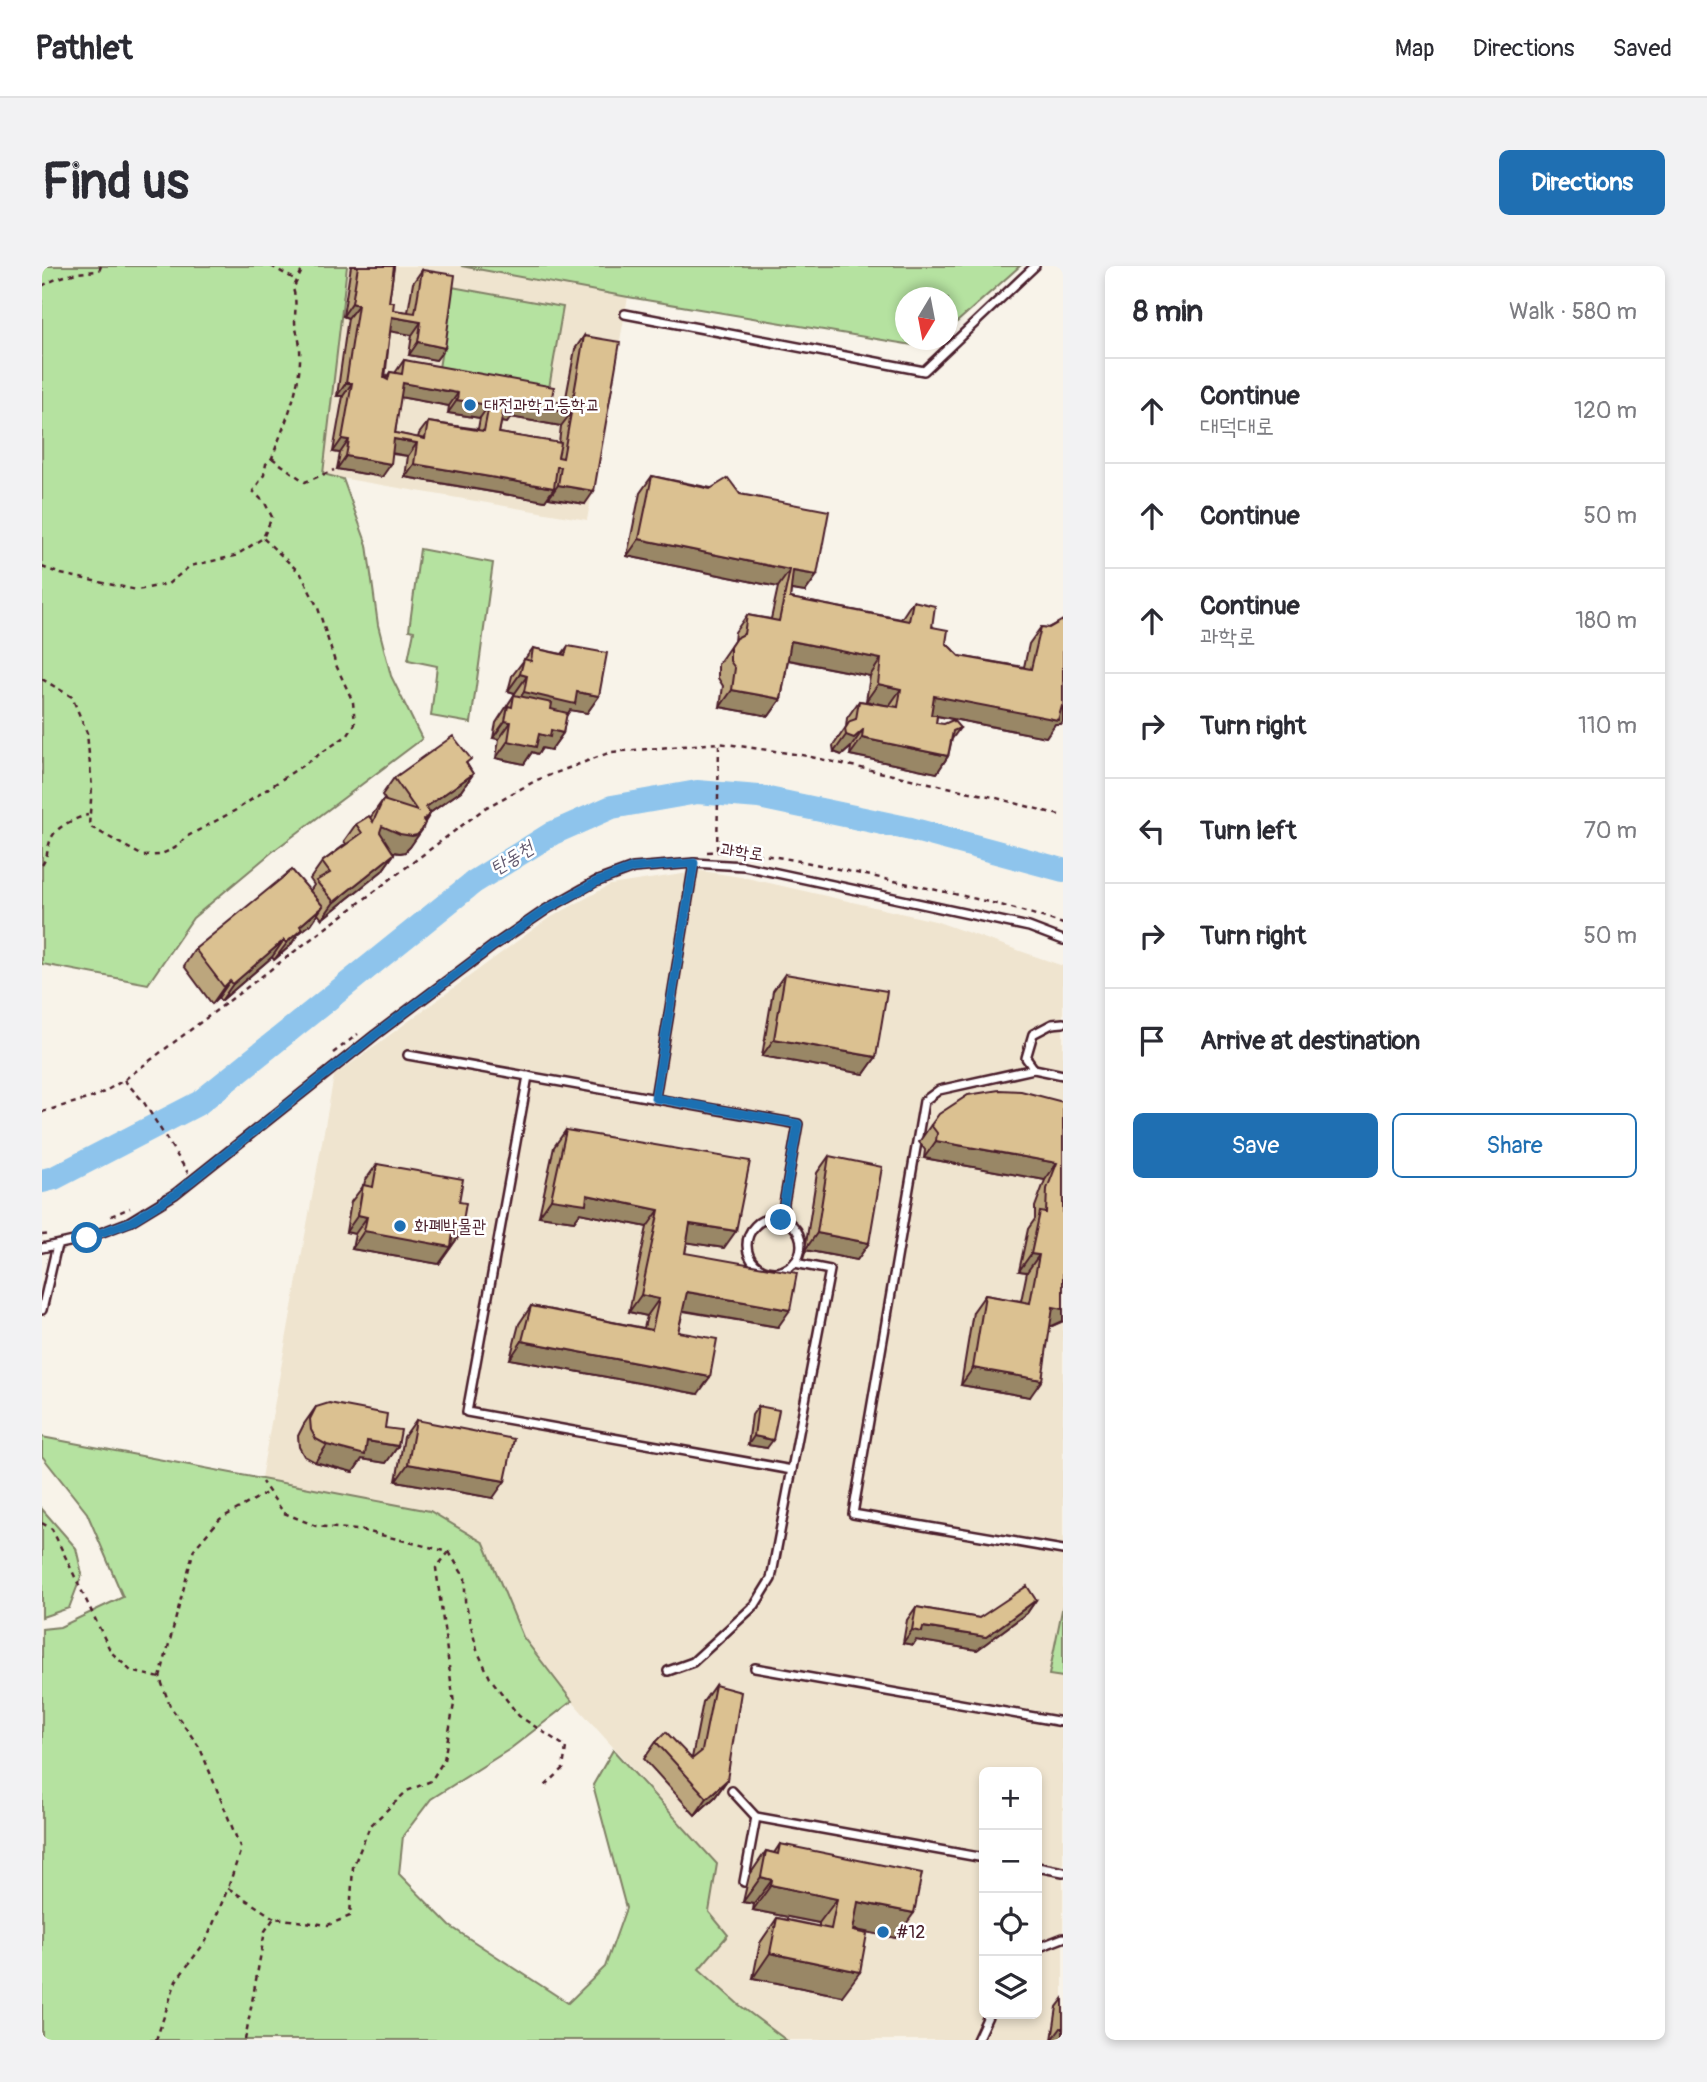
<!DOCTYPE html>
<meta charset="utf-8">
<style>
:root{--surface:#fff;--page:#f2f2f3;--text:#2b2b33;--muted:#7c7c81;--line:#e1e1e2;--accent:#1f6fb2}
body{margin:0;font-family:Pangolin,"Poor Story",sans-serif;background:var(--page);color:var(--text)}
.controls{position:absolute;right:21px;bottom:21px;display:grid;overflow:hidden;border-radius:10px;box-shadow:0 4px 10px #0003}
.controls button{width:63px;height:63px;display:grid;place-items:center;padding:0;border:0;border-bottom:2px solid var(--line);background:var(--surface);color:var(--text);font:35px sans-serif}
.compass{position:absolute;left:853px;top:21px;width:63px;height:63px;border-radius:50%;background:var(--surface);box-shadow:0 4px 10px #0003;rotate:190deg}
.stop{position:absolute;width:21px;height:21px;margin:-16px;border:5px solid #1f6fb2;border-radius:50%;background:#fff}
.stop.end{background:#1f6fb2;border-color:#fff;box-shadow:0 2px 7px #0008}
.list{margin:0;padding:0;list-style:none}
h2{display:flex;justify-content:space-between;align-items:center;height:91px;margin:0;padding:0 28px;font-size:30px}
h2 small{font-size:23px;font-weight:400;color:var(--muted)}
.list li{display:grid;grid-template-columns:46px 1fr auto;gap:21px;align-items:center;box-sizing:border-box;height:105px;padding:0 28px;border-top:2px solid var(--line)}
.list b{display:block;font-size:26px;white-space:nowrap}
.list p{margin:0;font-size:23px;white-space:nowrap;color:var(--muted)}
.list em{font-size:23px;font-style:normal;color:var(--muted)}
.actions{display:flex;gap:14px;padding:21px 28px}
.actions a{flex:1;padding:16px 0;border:2px solid var(--accent);border-radius:10px;text-align:center;font-size:24px;color:var(--accent)}
.actions .main{background:var(--accent);color:#fff}
.icon{flex:none;width:38px;height:38px;fill:none;stroke:currentColor;stroke-width:2;stroke-linecap:round;stroke-linejoin:round}
.map{position:relative;flex:none;width:1021px;height:1774px;overflow:hidden;border-radius:10px}
header{display:flex;align-items:center;gap:42px;box-sizing:border-box;height:98px;padding:0 35px;background:var(--surface);border-bottom:2px solid var(--line)}
header strong{font-size:33px}
nav{display:flex;gap:38px;margin-inline-start:auto;font-size:24px}
.intro{display:flex;align-items:center;justify-content:space-between;box-sizing:border-box;height:168px;padding:0 42px}
h1{margin:0;font-size:49px}
.button{padding:18px 32px;border-radius:10px;background:var(--accent);color:#fff;font-size:24px;font-weight:700}
main{display:flex;gap:42px;padding:0 42px}
aside{flex:1;background:var(--surface);border-radius:10px;box-shadow:0 4px 10px #0003}
.map>svg:first-child{display:block}
.built{fill:#efe4cf;fill-rule:evenodd}
.green{fill:#b5e2a0;stroke:#808066;stroke-width:2}
.lines{fill:none;stroke-linecap:round;stroke-linejoin:round}
.river{stroke:#8ec4ec;stroke-width:24}
.lane-casing{stroke:#4a1f2b;stroke-width:12}
.path{stroke:#4a1f2b;stroke-width:2.5;stroke-dasharray:5 5;stroke-linecap:butt}
.lane{stroke:#fff;stroke-width:7}
.wall{fill:#bca67d;stroke:#4a1f2b;stroke-width:2;fill-rule:evenodd}
.shaded-wall{fill:#998766;stroke:#4a1f2b;stroke-width:2}
.building{fill:#dbc191;stroke:#4a1f2b;stroke-width:2;fill-rule:evenodd}
.route{stroke:#1f6fb2;stroke-width:9}
.poi-dot{fill:#1f6fb2;stroke:#fff;stroke-width:2.5}
.labels{text-anchor:middle;dominant-baseline:central;stroke-width:5;stroke-linejoin:round;paint-order:stroke}
.poi-label{font-size:18px;fill:#4a1f2b;stroke:#fff;text-anchor:start}
.street-label{font-size:18px;fill:#4a1f2b;stroke:#fff}
.water-label{font-size:19px;font-style:italic;fill:#62596f;stroke:#fff}
</style>
<header>
<strong>Pathlet</strong>
<nav><a>Map</a><a>Directions</a><a>Saved</a></nav>
</header>
<div class="intro"><h1>Find us</h1><a class="button">Directions</a></div>
<main>
<div class="map">
<svg width="1021" height="1774" viewBox="0 0 1021 1774">
<rect width="100%" height="100%" fill="#f8f3e9"/>
<filter id="ink" filterUnits="userSpaceOnUse"><feTurbulence type="fractalNoise" baseFrequency=".0143" numOctaves="2"/><feDisplacementMap in="SourceGraphic" scale="14" xChannelSelector="R" yChannelSelector="G"/><feConvolveMatrix kernelMatrix="1 2 1 2 8 2 1 2 1" color-interpolation-filters="sRGB"/></filter>
<g filter="url(#ink)">
<!-- built -->
<g class="built">
<polygon points="305,0 419,0 586,31 545,254 281,209"/>
<path d="M660 605 705 612 893 655 1021 700V1774H744L696 1738 657 1703 675 1598 530 1435 482 1371 441 1277 219 1212 292 810 504 654 568 619ZM942 1506H995V1748H942Z"/>
</g>
<!-- green -->
<g class="green">
<polygon points="0,0 305,0 281,208 301,213 325,279 336,359 349,410 380,473 230,586 151,652 106,718 0,698"/>
<polygon points="419,0 978,0 906,64 906,32 864,32 864,74 895,74 870,79 586,31"/>
<polygon points="410,21 521,41 507,122 397,102"/>
<polygon points="378,283 451,297 429,457 389,450 395,400 366,394 372,365 367,364"/>
<polygon points="0,1171 388,1245 442,1277 481,1371 530,1435 468,1483 389,1533 361,1570 357,1608 408,1660 526,1737 563,1701 584,1642 551,1519 571,1484 675,1598 667,1646 686,1669 657,1703 696,1738 744,1774 0,1774 0,1363 18,1361 81,1331 45,1247 0,1190"/>
<polygon points="0,1243 34,1282 40,1308 27,1342 0,1351"/>
<polygon points="1021,1339 1021,1411 1007,1409"/>
</g>
<g class="lines">
<!-- river -->
<polyline class="river" points="0,915 12,912 157,837 432,616 511,567 570,541 655,526 717,531 869,563 1021,604"/>
<!-- lane casing -->
<g class="lane-casing">
<g id="lane">
<polyline points="583,48 882,105 993,0"/>
<polyline points="366,789 756,858 739,954"/>
<polyline points="992,803 984,792 991,768 1010,758 1021,757"/>
<polyline points="1021,809 992,803 897,824 882,835 811,1248 1021,1284"/>
<polyline points="486,810 425,1146 750,1204"/>
<polyline points="613,832 652,597"/>
<circle cx="732" cy="979" r="27"/>
<polyline points="0,982 45,972 87,956 133,928 333,769 451,680 505,643 553,616 591,602 652,597 702,600 987,661 1021,674"/>
<polyline points="0,1044 15,979"/>
<polyline points="713,1402 1021,1456"/>
<polyline points="626,1405 651,1396 713,1339 729,1313 788,1004 753,997"/>
<polyline points="690,1525 714,1551 942,1592"/>
<polyline points="995,1601 1021,1606"/>
<polyline points="702,1616 714,1551"/>
<polyline points="995,1682 1021,1672"/>
<polyline points="935,1774 947,1748"/>
</g>
</g>
<!-- path -->
<g class="path">
<polyline points="229,0 254,14"/>
<path d="M0 20C19 9 36 6 57 5L59 0"/>
<polyline points="230,192 263,216 292,204"/>
<path d="M0 301 19 308 95 324 126 318 148 300 193 290 221 272 230 251 223 237 211 225 222 209 224 198 230 192C243 156 260 121 258 82 258 73 253 64 253 55 253 43 255 34 251 23L262 0"/>
<polyline points="0,413 30,431 45,467 50,521 47,560 101,590 117,589 133,582 144,571 194,544 306,469 313,458 311,436 294,399 276,342 259,308 221,272"/>
<polyline points="675,584 677,479"/>
<path d="M665 586C720 584 775 599 829 610 893 624 959 636 1021 658"/>
<path d="M0 599C6 591 5 582 9 573 14 560 34 552 46 549"/>
<polyline points="291,787 316,768"/>
<polyline points="82,814 101,835 146,907"/>
<polyline points="0,846 55,830 82,814 443,542 495,514 569,486 677,477 760,489 951,531 1021,550"/>
<polyline points="69,950 88,942"/>
<polyline points="0,969 9,968"/>
<polyline points="0,1257 10,1263 69,1386 89,1405 118,1412 128,1440 158,1482 199,1583 186,1622"/>
<polyline points="407,1286 423,1312 423,1335 435,1384 448,1412 477,1450 524,1481 521,1503 503,1520"/>
<polyline points="118,1412 152,1283 178,1253 226,1226"/>
<polyline points="114,1774 134,1715 164,1675 186,1622 232,1652"/>
<polyline points="203,1774 223,1665 232,1652 286,1659 308,1650 311,1601 328,1560 365,1525 389,1515 402,1494 412,1438 394,1302 407,1286 323,1265 274,1260 242,1247 220,1216"/>
</g>
<!-- lane -->
<use href="#lane" class="lane"/>
</g>
<!-- wall -->
<g class="wall">
<path d="M309 0H352L347 36 351 44 366 46 371 17 380 4 403 82 394 94 367 89 370 69 348 65 343 113 348 106 353 107 362 94 509 135 523 137 533 83 542 70 543 238 507 232 508 227 503 235 363 211 366 190 350 188 340 211 295 203 298 187 291 186 301 130H295L306 52 301 50ZM358 131 407 140 406 147 438 152 436 163 386 156 377 168 376 172 353 167ZM469 151 519 160 517 177 457 167 459 156 465 157Z"/>
<polygon points="610,210 698,228 775,309 763,326 749,324 748,332 859,353 871,335 904,377 917,390 982,401 987,378 999,361 1007,362 1021,355 1021,455 1019,458 1013,458 1004,471 895,450 894,457 918,462 910,473 906,490 895,507 808,489 809,481 800,489 792,486 791,480 804,461 805,452 817,435 844,439 824,435 828,410 746,394 739,433 727,450 678,441 681,420 676,412 676,398 692,375 693,366 705,349 729,353 736,321 585,290 598,227"/>
<polygon points="526,380 557,430 545,447 528,444 524,450 521,467 509,484 500,482 496,488 490,486 482,498 454,492 457,473 451,472 454,457 472,429 473,427 466,425 470,410 491,382 520,388"/>
<polygon points="425,498 431,508 419,525 388,547 388,548 368,581 363,586 358,587 350,586 352,588 340,605 280,653 276,648 269,658 256,668 248,680 232,694 230,691 179,735 176,732 170,738 142,700 153,683 268,625 272,619 268,613 280,596 304,578 302,575 314,558 328,552 341,534 344,535 340,529 352,512"/>
<polygon points="743,708 834,791 822,808 720,790 731,725"/>
<polygon points="1021,836 1021,1055 1010,1060 1008,1060 988,1131 919,1119 931,1046 943,1029 979,1035 985,1006 977,1005 986,963 993,953 993,941 1003,914 882,892 883,884 877,876 889,859"/>
<polygon points="524,864 682,982 645,976 643,987 736,1061 641,1045 636,1066 656,1128 468,1093 477,1058 489,1040 602,1062 605,1050 587,1046 605,961 538,947 532,955 497,950 512,881"/>
<polygon points="787,890 827,977 815,994 763,984 775,907"/>
<polygon points="335,898 417,936 419,967 397,998 310,983 313,968 304,966 309,936 322,919 323,915"/>
<polygon points="716,1140 725,1182 706,1179 710,1149"/>
<polygon points="274,1141 343,1162 356,1180 344,1197 320,1193 311,1206 273,1196 262,1190 257,1181 256,1170 262,1158"/>
<polygon points="374,1154 451,1232 354,1215 362,1171"/>
<polygon points="994,1334 985,1347 935,1384 874,1374 871,1379 861,1377 865,1354 874,1341 937,1352"/>
<polygon points="673,1419 685,1514 673,1531 653,1549 602,1493 614,1476 650,1492 661,1436"/>
<polygon points="738,1578 854,1672 811,1663 800,1730 711,1712 718,1677 735,1652 777,1661 777,1657 711,1644 712,1638 701,1636 707,1610 724,1585 732,1587"/>
<polygon points="1021,1733 1021,1774 1010,1774 1015,1741"/>
</g>
<!-- shaded-wall -->
<g class="shaded-wall">
<polygon points="310,37 316,39 306,52 301,50"/>
<polygon points="350,51 379,56 370,69 341,64"/>
<polygon points="376,76 403,82 394,94 367,89"/>
<polygon points="304,117 310,117 301,130 295,130"/>
<polygon points="361,117 416,127 407,140 352,130"/>
<polygon points="415,134 447,139 438,152 406,147"/>
<polygon points="475,138 529,147 519,160 469,151 465,157 452,155 462,142"/>
<polygon points="300,173 307,174 298,187 291,186"/>
<polygon points="352,173 375,177 366,190 343,186"/>
<polygon points="304,190 349,198 340,211 295,203"/>
<polygon points="372,198 512,222 503,235 363,211"/>
<polygon points="516,219 552,225 543,238 507,232"/>
<polygon points="597,273 748,304 736,321 585,290"/>
<polygon points="751,305 775,309 763,326 744,323"/>
<polygon points="749,375 839,393 828,410 737,392"/>
<polygon points="478,408 485,410 473,427 466,425"/>
<polygon points="836,418 859,423 847,440 824,435"/>
<polygon points="690,424 739,433 727,450 678,441"/>
<polygon points="482,426 535,426 557,430 545,447 528,444 521,455 470,443"/>
<polygon points="892,430 1021,440 1021,455 1019,458 1013,458 1004,471 880,447"/>
<polygon points="463,455 469,456 457,473 451,472"/>
<polygon points="509,464 521,467 509,484 500,482 496,488 490,486 482,498 454,492 466,475 497,468"/>
<polygon points="821,464 809,481 800,489 792,486 804,469"/>
<polygon points="820,472 906,490 895,507 808,489"/>
<polygon points="431,508 419,525 372,558 384,541"/>
<polygon points="388,548 376,565 380,564 368,581 363,586 358,587 346,585 328,577 340,560 381,554"/>
<polygon points="352,588 340,605 280,653 292,636"/>
<polygon points="281,640 269,658 256,668 248,680 232,694 258,660"/>
<polygon points="242,674 230,691 179,735 191,718"/>
<polygon points="188,715 176,732 170,738 182,721"/>
<polygon points="732,773 834,791 822,808 720,790"/>
<polygon points="894,875 1015,897 1003,914 882,892"/>
<polygon points="545,929 617,944 605,961 538,947 532,955 497,950 509,933"/>
<polygon points="316,949 325,951 313,968 304,966"/>
<polygon points="648,958 694,965 682,982 636,975"/>
<polygon points="322,965 411,966 419,967 397,998 310,983"/>
<polygon points="775,967 827,977 815,994 763,984"/>
<polygon points="989,988 997,989 985,1006 977,1005"/>
<polygon points="645,1026 748,1044 736,1061 633,1043"/>
<polygon points="599,1029 617,1033 605,1050 587,1046"/>
<polygon points="1011,1041 1021,1043 1021,1055 1010,1060 999,1058"/>
<polygon points="480,1075 668,1111 656,1128 468,1093"/>
<polygon points="931,1102 1000,1114 988,1131 919,1119"/>
<polygon points="712,1170 731,1174 725,1182 706,1179"/>
<polygon points="325,1175 356,1180 344,1197 320,1193 311,1206 273,1196 285,1179"/>
<polygon points="366,1198 463,1215 451,1232 354,1215"/>
<polygon points="994,1334 985,1347 935,1384 874,1374 871,1379 861,1377 870,1364 881,1361 944,1371"/>
<polygon points="685,1514 673,1531 653,1549 665,1532"/>
<polygon points="719,1611 730,1614 712,1638 701,1636"/>
<polygon points="729,1619 795,1633 777,1657 711,1644"/>
<polygon points="816,1636 872,1647 854,1672 799,1661"/>
<polygon points="728,1687 818,1706 800,1730 711,1712"/>
<polygon points="1019,1762 1021,1762 1021,1774 1010,1774"/>
</g>
<!-- building -->
<g class="building">
<path d="M316 0H352L347 36H352L351 44 373 47 380 4 413 9 403 82 376 76 379 56 350 51 342 112 346 114 348 106 360 108 362 94 512 121 509 135 530 139 542 70 578 76 552 225 516 219 519 201H515L512 222 372 198 375 177 352 173 349 198 304 190 307 174 300 173 310 117H304L316 39 310 37ZM361 117 416 127 415 134 447 139 442 165 386 156 383 173 353 167ZM475 138 529 147 521 192 516 191 519 177 457 167 462 142 474 144Z"/>
<polygon points="610,210 668,223 686,212 698,228 787,245 775,309 751,305 748,332 867,355 871,335 893,340 890,361 906,364 904,377 917,390 989,403 999,361 1007,362 1021,354 1021,440 1020,440 1016,454 892,430 889,449 895,449 894,457 902,458 911,454 918,462 911,465 906,490 820,472 821,464 812,472 804,469 803,463 808,455 814,453 817,435 856,441 859,423 836,418 839,393 749,375 739,433 690,424 693,402 688,395 688,381 694,372 702,368 705,349 737,355 748,304 597,273"/>
<polygon points="526,380 565,387 557,430 535,426 533,438 482,426 485,410 478,408 482,393 489,395 491,382 523,389"/>
<polygon points="472,429 510,437 509,443 525,447 521,467 509,464 508,471 497,468 494,481 466,475 469,456 463,455 466,440 470,441"/>
<polygon points="411,470 429,493 424,497 431,508 384,541 388,548 381,554 383,557 380,564 375,569 370,570 358,568 340,560 338,566 352,588 292,636 274,615 288,607 280,596 320,567 314,558 327,550 331,556 341,534 375,545 352,512"/>
<polygon points="250,604 281,640 258,660 260,663 244,677 242,674 191,718 188,715 182,721 153,683"/>
<polygon points="743,708 845,725 834,791 732,773"/>
<polygon points="957,824 979,825 1021,836 1021,1043 1011,1041 1000,1114 931,1102 943,1029 988,1037 997,989 989,988 998,946 1004,947 1005,923 1015,897 894,875 895,867 889,859 897,848 926,829"/>
<polygon points="524,864 708,895 694,965 648,958 643,987 755,1007 748,1044 645,1026 636,1066 675,1073 668,1111 480,1075 489,1040 610,1064 617,1033 599,1029 617,944 545,929 544,938 509,933"/>
<polygon points="787,890 840,901 827,977 775,967"/>
<polygon points="335,898 421,913 417,936 424,937 419,967 411,966 409,981 322,965 325,951 316,949 321,919 331,921"/>
<polygon points="287,1137 345,1148 343,1162 359,1164 356,1180 325,1175 323,1189 285,1179 274,1173 269,1164 268,1153 274,1141"/>
<polygon points="716,1140 737,1144 731,1174 712,1170"/>
<polygon points="374,1154 472,1173 463,1215 366,1198"/>
<polygon points="985,1320 994,1334 944,1371 881,1361 880,1366 870,1364 874,1341 937,1352"/>
<polygon points="673,1419 699,1426 685,1514 665,1532 614,1476 624,1466 650,1493 660,1485"/>
<polygon points="738,1578 880,1607 872,1647 816,1636 811,1665 825,1668 818,1706 728,1687 735,1652 789,1663 795,1633 729,1619 730,1614 719,1611 724,1585 736,1588"/>
</g>
</g>
<g class="lines" filter="url(#ink)">
<!-- route -->
<polyline class="route" points="45,972 88,956 133,928 333,769 451,680 505,643 554,616 591,602 652,597 613,832 756,858 739,954"/>
</g>
<!-- markers -->
<g class="poi-dot">
<circle cx="428" cy="139" r="7"/>
<circle cx="358" cy="960" r="7"/>
<circle cx="841" cy="1666" r="7"/>
</g>
<g class="labels">
<!-- poi labels -->
<g class="poi-label">
<text x="442" y="139">대전과학고등학교</text>
<text x="372" y="960">화폐박물관</text>
<text x="855" y="1666">#12</text>
</g>
<!-- street labels -->
<g class="street-label">
<text transform="translate(700 586) rotate(8)">과학로</text>
</g>
<!-- water labels -->
<g class="water-label">
<text transform="translate(470 592) rotate(-32)">탄동천</text>
</g>
</g>
</svg>
<div class="controls">
<button>+</button>
<button>−</button>
<button><svg class="icon" aria-label="locate" viewBox="0 0 24 24"><circle cx="12" cy="12" r="6"/><path d="M12 2v4M12 18v4M2 12h4M18 12h4"/></svg></button>
<button><svg class="icon" aria-label="layers" viewBox="0 0 24 24"><path d="M12 4l9 5-9 5-9-5zM3 14l9 5 9-5"/></svg></button>
</div>
<svg class="compass" viewBox="-18 -18 36 36"><path d="M0-13l5 13h-10z" fill="#e53935"/><path d="M0 13l5-13h-10z" fill="#7c7c81"/></svg>
<div class="stop" style="left:45px;top:972px"></div>
<div class="stop end" style="left:739px;top:954px"></div>
</div>
<aside>
<h2>8 min<small>Walk · 580 m</small></h2>
<ul class="list">
<li><svg class="icon" aria-label="ahead" viewBox="0 0 24 24"><path d="M12 20V5M6 11l6-6 6 6"/></svg><div><b>Continue</b><p>대덕대로</p></div><em>120 m</em></li>
<li><svg class="icon" aria-label="ahead" viewBox="0 0 24 24"><path d="M12 20V5M6 11l6-6 6 6"/></svg><div><b>Continue</b></div><em>50 m</em></li>
<li><svg class="icon" aria-label="ahead" viewBox="0 0 24 24"><path d="M12 20V5M6 11l6-6 6 6"/></svg><div><b>Continue</b><p>과학로</p></div><em>180 m</em></li>
<li><svg class="icon" aria-label="right" viewBox="0 0 24 24"><path d="M7 20v-9h11M14 6l5 5-5 5"/></svg><div><b>Turn right</b></div><em>110 m</em></li>
<li><svg class="icon" aria-label="left" viewBox="0 0 24 24"><path d="M17 20v-9H6M10 6l-5 5 5 5"/></svg><div><b>Turn left</b></div><em>70 m</em></li>
<li><svg class="icon" aria-label="right" viewBox="0 0 24 24"><path d="M7 20v-9h11M14 6l5 5-5 5"/></svg><div><b>Turn right</b></div><em>50 m</em></li>
<li><svg class="icon" aria-label="arrive" viewBox="0 0 24 24"><path d="M6 21V4h12l-3 4 3 4H6"/></svg><div><b>Arrive at destination</b></div></li>
</ul>
<div class="actions"><a class="main">Save</a><a>Share</a></div>
</aside>
</main>
